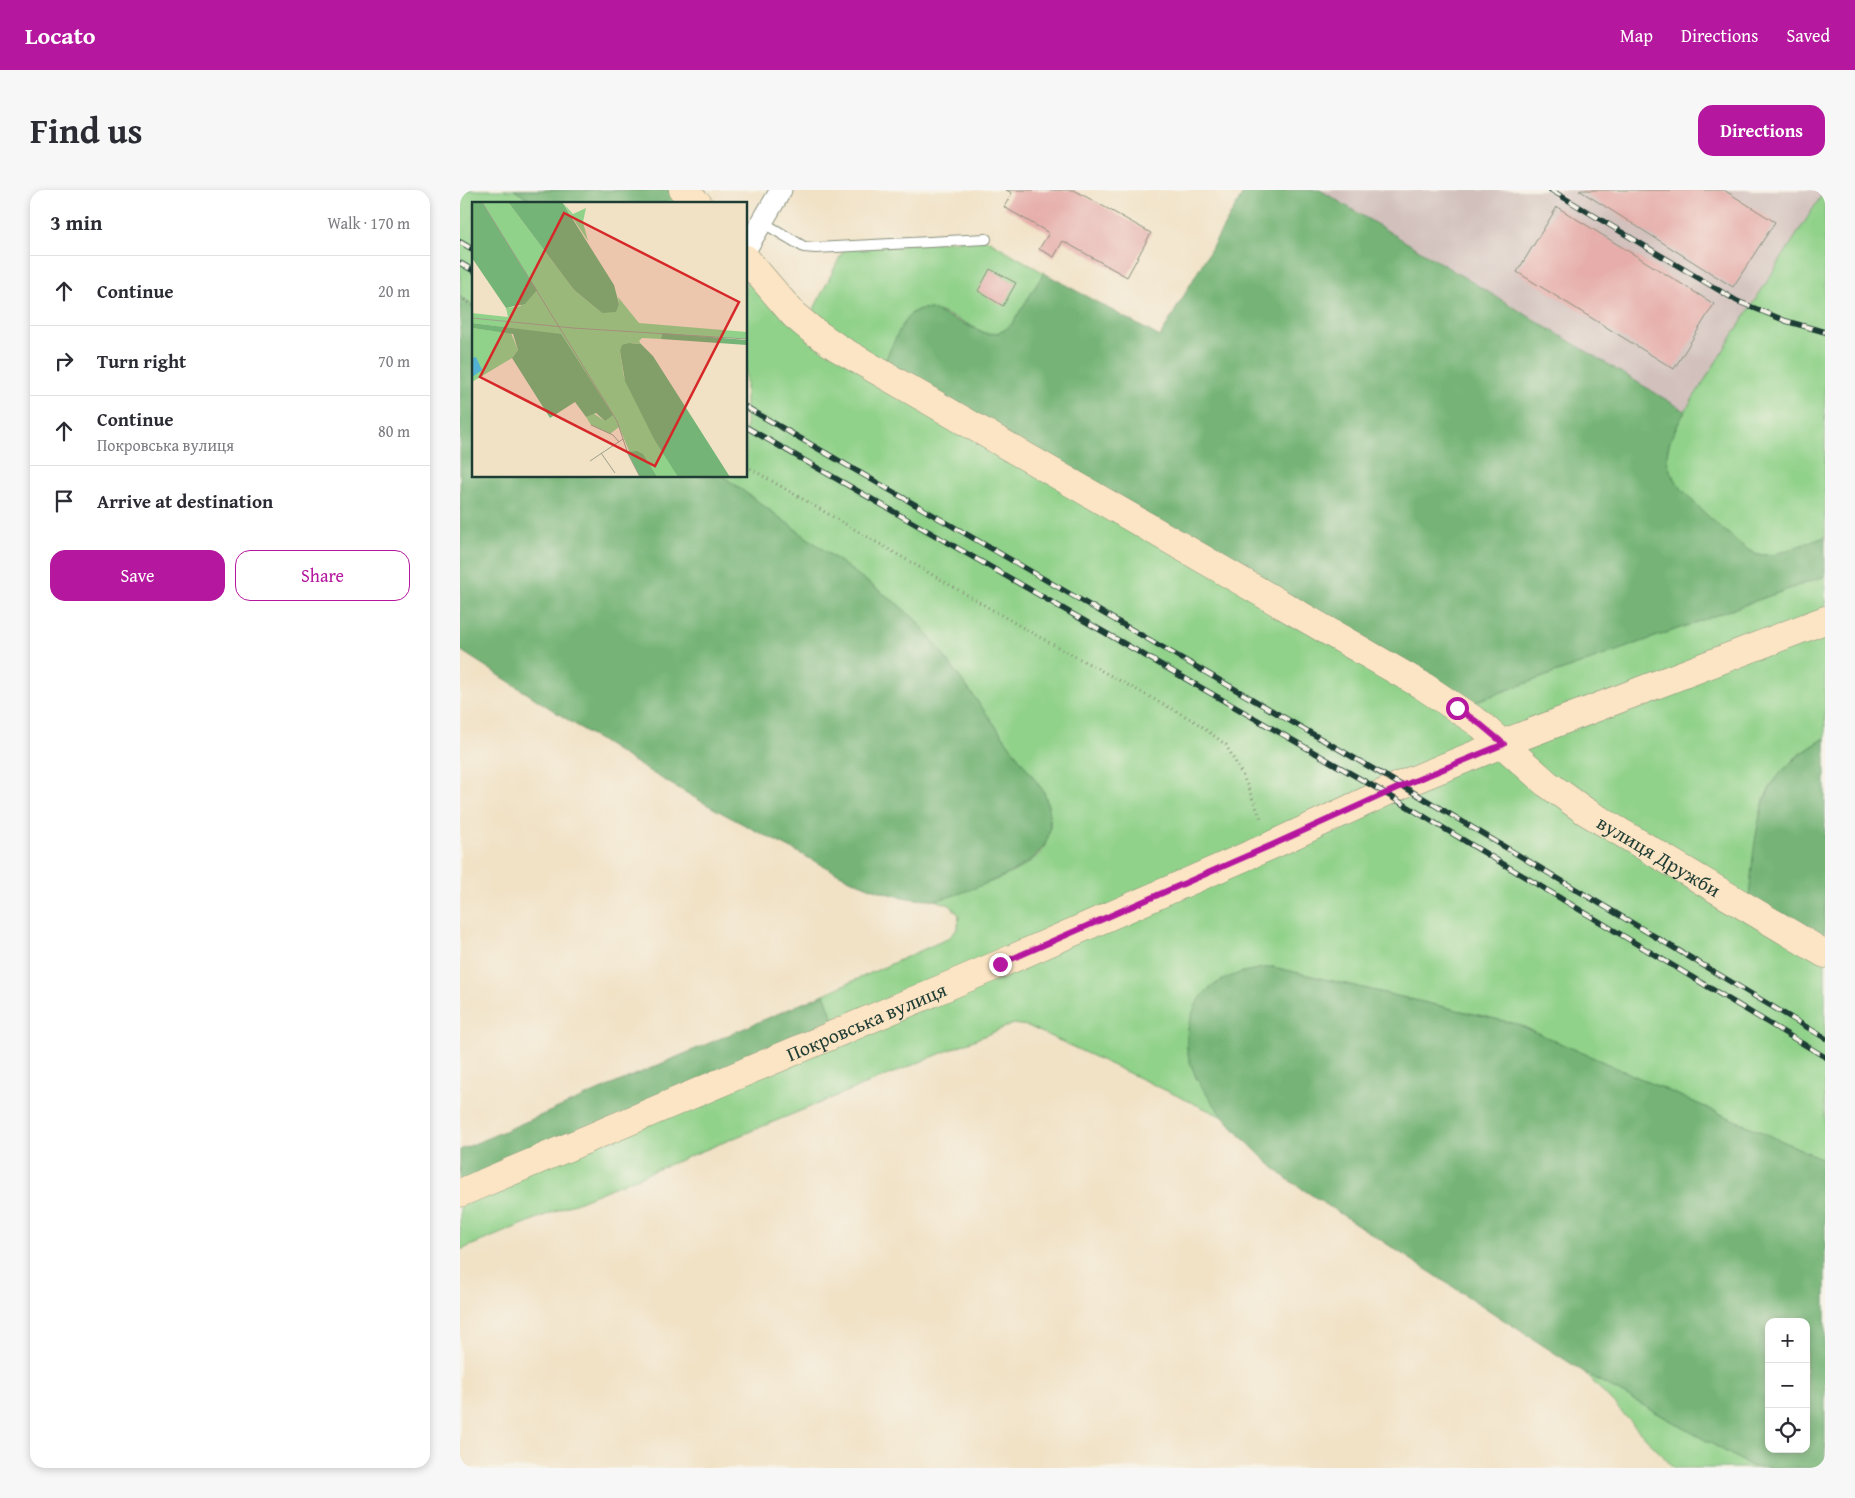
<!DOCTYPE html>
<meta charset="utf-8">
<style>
:root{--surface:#fff;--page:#f7f7f7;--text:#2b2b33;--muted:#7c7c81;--line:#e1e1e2;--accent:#b5179e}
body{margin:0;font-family:"Gentium Book Plus",serif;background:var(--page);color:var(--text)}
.controls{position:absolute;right:15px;bottom:15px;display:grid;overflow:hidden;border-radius:10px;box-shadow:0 2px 8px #0003}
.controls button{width:45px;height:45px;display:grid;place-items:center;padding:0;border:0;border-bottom:1px solid var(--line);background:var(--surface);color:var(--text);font:25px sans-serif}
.stop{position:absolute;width:15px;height:15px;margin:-11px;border:4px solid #b5179e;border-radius:50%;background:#fff}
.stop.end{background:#b5179e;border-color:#fff;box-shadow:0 1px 5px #0008}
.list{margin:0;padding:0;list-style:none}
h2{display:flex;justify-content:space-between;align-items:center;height:65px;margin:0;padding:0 20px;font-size:21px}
h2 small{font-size:16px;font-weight:400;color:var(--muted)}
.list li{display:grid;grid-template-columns:32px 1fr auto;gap:15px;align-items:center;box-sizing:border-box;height:70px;padding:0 20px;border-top:1px solid var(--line)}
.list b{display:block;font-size:19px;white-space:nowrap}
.list p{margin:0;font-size:16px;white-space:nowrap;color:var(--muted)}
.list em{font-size:16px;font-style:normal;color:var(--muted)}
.actions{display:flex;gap:10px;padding:15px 20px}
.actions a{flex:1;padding:11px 0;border:1px solid var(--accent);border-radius:15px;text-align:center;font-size:18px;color:var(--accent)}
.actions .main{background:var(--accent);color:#fff}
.icon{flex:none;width:28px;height:28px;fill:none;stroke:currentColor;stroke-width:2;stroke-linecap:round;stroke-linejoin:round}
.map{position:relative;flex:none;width:1365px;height:1278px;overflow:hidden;border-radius:15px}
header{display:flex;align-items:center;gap:30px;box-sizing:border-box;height:70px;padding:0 25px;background:var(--accent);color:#fff}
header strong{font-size:24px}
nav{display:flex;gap:28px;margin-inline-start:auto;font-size:18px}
.intro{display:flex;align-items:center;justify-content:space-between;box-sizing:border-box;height:120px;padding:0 30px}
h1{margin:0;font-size:35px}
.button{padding:12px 22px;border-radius:15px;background:var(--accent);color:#fff;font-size:18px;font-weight:700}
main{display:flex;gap:30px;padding:0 30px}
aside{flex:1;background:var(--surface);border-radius:15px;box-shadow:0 2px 8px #0003}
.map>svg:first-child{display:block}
.industrial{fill:#d1c0bc}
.green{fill:#91d28a;stroke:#58885f}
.forest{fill:#74b476;stroke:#4a7855;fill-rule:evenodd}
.building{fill:#e6adaa}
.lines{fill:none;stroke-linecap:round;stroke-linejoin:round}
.lane-casing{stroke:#88907d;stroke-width:12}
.street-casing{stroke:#88907d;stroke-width:23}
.secondary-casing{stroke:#88907d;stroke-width:29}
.path{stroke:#88907d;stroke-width:3;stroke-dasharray:1 4;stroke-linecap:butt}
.lane{stroke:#fff;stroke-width:10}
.street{stroke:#fff;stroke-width:21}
.secondary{stroke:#fce5c4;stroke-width:28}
.rail-casing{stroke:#1f3d34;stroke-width:5.5}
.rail{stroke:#f7f3e8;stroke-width:4;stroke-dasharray:11;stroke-linecap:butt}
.route{stroke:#b5179e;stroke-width:6}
.labels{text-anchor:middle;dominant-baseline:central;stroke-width:4;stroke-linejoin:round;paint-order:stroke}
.street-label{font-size:20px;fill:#1f3d34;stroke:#f7f3e8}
.inset-road{fill:none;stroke:#9da08c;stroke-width:1}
.view{fill:#d62828;fill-opacity:0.15;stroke:#d62828;stroke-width:2.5}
.inset-edge{fill:none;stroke:#1f3d34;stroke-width:2.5}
</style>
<header>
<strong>Locato</strong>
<nav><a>Map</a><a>Directions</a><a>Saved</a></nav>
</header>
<div class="intro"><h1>Find us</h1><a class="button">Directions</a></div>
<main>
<aside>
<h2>3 min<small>Walk · 170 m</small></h2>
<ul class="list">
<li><svg class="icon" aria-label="ahead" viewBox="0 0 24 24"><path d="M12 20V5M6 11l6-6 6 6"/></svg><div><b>Continue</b></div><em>20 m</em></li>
<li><svg class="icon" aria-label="right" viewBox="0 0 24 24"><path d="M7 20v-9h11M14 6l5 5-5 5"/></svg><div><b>Turn right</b></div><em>70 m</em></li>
<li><svg class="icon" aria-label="ahead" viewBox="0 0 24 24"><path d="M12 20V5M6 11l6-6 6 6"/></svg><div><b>Continue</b><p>Покровська вулиця</p></div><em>80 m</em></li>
<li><svg class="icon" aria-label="arrive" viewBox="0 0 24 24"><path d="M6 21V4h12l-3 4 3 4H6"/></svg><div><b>Arrive at destination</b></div></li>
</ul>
<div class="actions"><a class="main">Save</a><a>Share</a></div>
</aside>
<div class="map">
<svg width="1365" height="1278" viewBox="0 0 1365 1278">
<rect width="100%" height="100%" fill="#f7f3e8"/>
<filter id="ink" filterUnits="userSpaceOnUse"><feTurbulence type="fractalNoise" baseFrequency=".02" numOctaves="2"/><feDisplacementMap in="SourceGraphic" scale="10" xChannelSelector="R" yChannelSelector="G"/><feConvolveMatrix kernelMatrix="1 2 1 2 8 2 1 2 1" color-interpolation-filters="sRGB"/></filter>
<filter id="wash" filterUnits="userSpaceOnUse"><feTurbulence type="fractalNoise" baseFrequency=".0096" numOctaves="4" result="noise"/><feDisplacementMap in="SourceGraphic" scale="20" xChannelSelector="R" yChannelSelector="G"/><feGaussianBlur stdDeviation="1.12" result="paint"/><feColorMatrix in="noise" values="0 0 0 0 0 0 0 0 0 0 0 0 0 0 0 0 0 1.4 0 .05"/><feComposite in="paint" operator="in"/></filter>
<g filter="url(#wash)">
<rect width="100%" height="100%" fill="#f1e2c6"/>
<!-- industrial -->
<polygon class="industrial" points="860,0 1365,0 1225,221"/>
<!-- green -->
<g class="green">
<polygon points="0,0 223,0 238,14 14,14 14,116 0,107"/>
<path d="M1365 0V347L1313 365H1297L1285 358C1263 339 1207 297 1207 267 1207 251 1218 235 1225 221Z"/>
<path d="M526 49 584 83 552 134 542 142 527 144C512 137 475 115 460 119 453 121 449 127 445 132L997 518 1365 386V548L1337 566 1325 578 1314 591 1305 606 1300 624 1288 718 1365 764V970L1057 834 813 777 783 782 753 796 727 845V859L736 888 767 929 568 836 553 834 0 1060V1002L378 842 364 804 489 748 498 738 499 725 490 715 475 710C507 700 558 687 581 662 586 656 589 644 590 636 591 625 588 613 584 602L473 451 456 430 436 413 263 286H286V69L346 135 385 57Z"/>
<polygon points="1124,1182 1295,1278 1214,1278"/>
</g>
<!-- forest -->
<g class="forest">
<polygon points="54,0 223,0 202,14 76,14"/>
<path d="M785 0H860L1225 221C1218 235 1207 251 1207 267 1207 297 1263 338 1285 358L1297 365H1313L1365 347V386L997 518 419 183C427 168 440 133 452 123 458 119 465 118 471 119L527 144C537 144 545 141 552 134L584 83 700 147Z"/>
<path d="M0 107 14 115V286H263L436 413 456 430 473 451 584 602C596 640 591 661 555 680 542 688 487 710 474 710 422 711 374 681 330 658 287 637 245 614 204 590 135 549 68 503 0 460Z"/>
<path d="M1365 548V764L1288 718C1292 682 1294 619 1315 590 1328 572 1346 560 1365 548Z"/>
<path d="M813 777 1057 834 1365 970V1278H1295L1124 1182 827 989C794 961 731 902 727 858 726 842 729 831 735 817 749 788 784 780 813 777ZM1309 1132H1346V1259H1309Z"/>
<polygon points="364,804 378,842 0,998 0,960"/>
</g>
<g id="blocks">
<!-- building -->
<g class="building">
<polygon points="546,0 614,0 691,43 667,87 603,51 594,67 579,59 589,43 544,17 552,3"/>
<polygon points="1119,0 1264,0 1315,32 1273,97"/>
<polygon points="1097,17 1254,114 1214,179 1057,82"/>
<polygon points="530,79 556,93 543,116 518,101"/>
</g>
</g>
</g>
<g filter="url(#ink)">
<use href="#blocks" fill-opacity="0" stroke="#88907d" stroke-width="1"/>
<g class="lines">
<!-- lane casing -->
<g class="lane-casing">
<polyline id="lane" points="302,32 344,57 356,58 526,49"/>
</g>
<!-- street casing -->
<g class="street-casing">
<polyline id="street" points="286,59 321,0"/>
</g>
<!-- secondary casing -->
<g class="secondary-casing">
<g id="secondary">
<polyline points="223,0 238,14"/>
<path id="s1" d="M286 69 334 125 352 140 378 158 963 496 1020 534 1086 593 1125 621 1365 764"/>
<path id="s2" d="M0 1003 540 774 812 655 941 595 1044 553 1365 430"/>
</g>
</g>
<!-- path -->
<g class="path">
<polyline points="0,107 14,116"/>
<polyline points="286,276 572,443 736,532 766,555 783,586 802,631"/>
</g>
<!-- lane -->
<use href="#lane" class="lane"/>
<!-- street -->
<use href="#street" class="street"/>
<!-- secondary -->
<use href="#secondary" class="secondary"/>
<!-- rail casing -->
<g class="rail-casing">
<g id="rail">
<polyline points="1091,0 1277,111 1326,131 1365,142"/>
<polyline points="0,52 14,60"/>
<polyline points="0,73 14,81"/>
<polyline points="286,217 941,595 1365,848"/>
<polyline points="286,237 925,603 1365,867"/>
</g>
</g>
<!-- rail -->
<use href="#rail" class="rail"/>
</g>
</g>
<g class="lines" filter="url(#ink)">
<!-- route -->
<polyline class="route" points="540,774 812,655 942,596 1044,554 1020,534 997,518"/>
</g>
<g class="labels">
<!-- street labels -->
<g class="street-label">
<text stroke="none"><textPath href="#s1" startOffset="1096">вулиця Дружби</textPath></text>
<text stroke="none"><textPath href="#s2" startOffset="441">Покровська вулиця</textPath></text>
</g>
</g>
<!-- overview -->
<g transform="translate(12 12)">
<rect width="275" height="275" fill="#f1e2c6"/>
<path d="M10 0H36L102 88 130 111 147 102 146 95 167 121 275 130V137L190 132 189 137 170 136 167 139 169 142 160 141 148 149 152 175 206 275H168L147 225 138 232 119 223 114 215 121 211 133 219 89 133 0 121V111L36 115 34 106 49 104ZM90 0 101 12 114 6 111 20 116 39ZM0 126 39 131 46 148 40 156 0 180Z" fill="#91d28a"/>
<path d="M0 0H10L65 88 53 102 34 106 0 56ZM36 0H90L142 83 147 102 144 110 130 111 102 88ZM0 121 89 132 141 213 133 219 124 211 114 215 103 200 78 216 40 156 46 148 41 132 0 126ZM190 131 275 138V143L189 137ZM157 141 169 142 181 154 258 275H206L182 237 153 179 148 149 150 143ZM165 249 171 252 185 275H168L155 250Z" fill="#74b476"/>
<path d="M4 155 10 168 0 175V156Z" fill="#53b2d2"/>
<path class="inset-road" d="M10 0 145 219 156 252 168 275M0 116 101 126 275 137M119 223 141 233 147 240M129 251 143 271M118 259 151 237"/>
<path class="view" d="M92 11 267 100 183 264 8 175Z"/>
<rect width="275" height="275" class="inset-edge"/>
</g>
</svg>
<div class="controls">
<button>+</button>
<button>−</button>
<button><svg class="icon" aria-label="locate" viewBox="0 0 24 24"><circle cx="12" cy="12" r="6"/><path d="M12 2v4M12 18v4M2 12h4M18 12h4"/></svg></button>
</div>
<div class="stop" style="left:997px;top:518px"></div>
<div class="stop end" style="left:540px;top:774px"></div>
</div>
</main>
